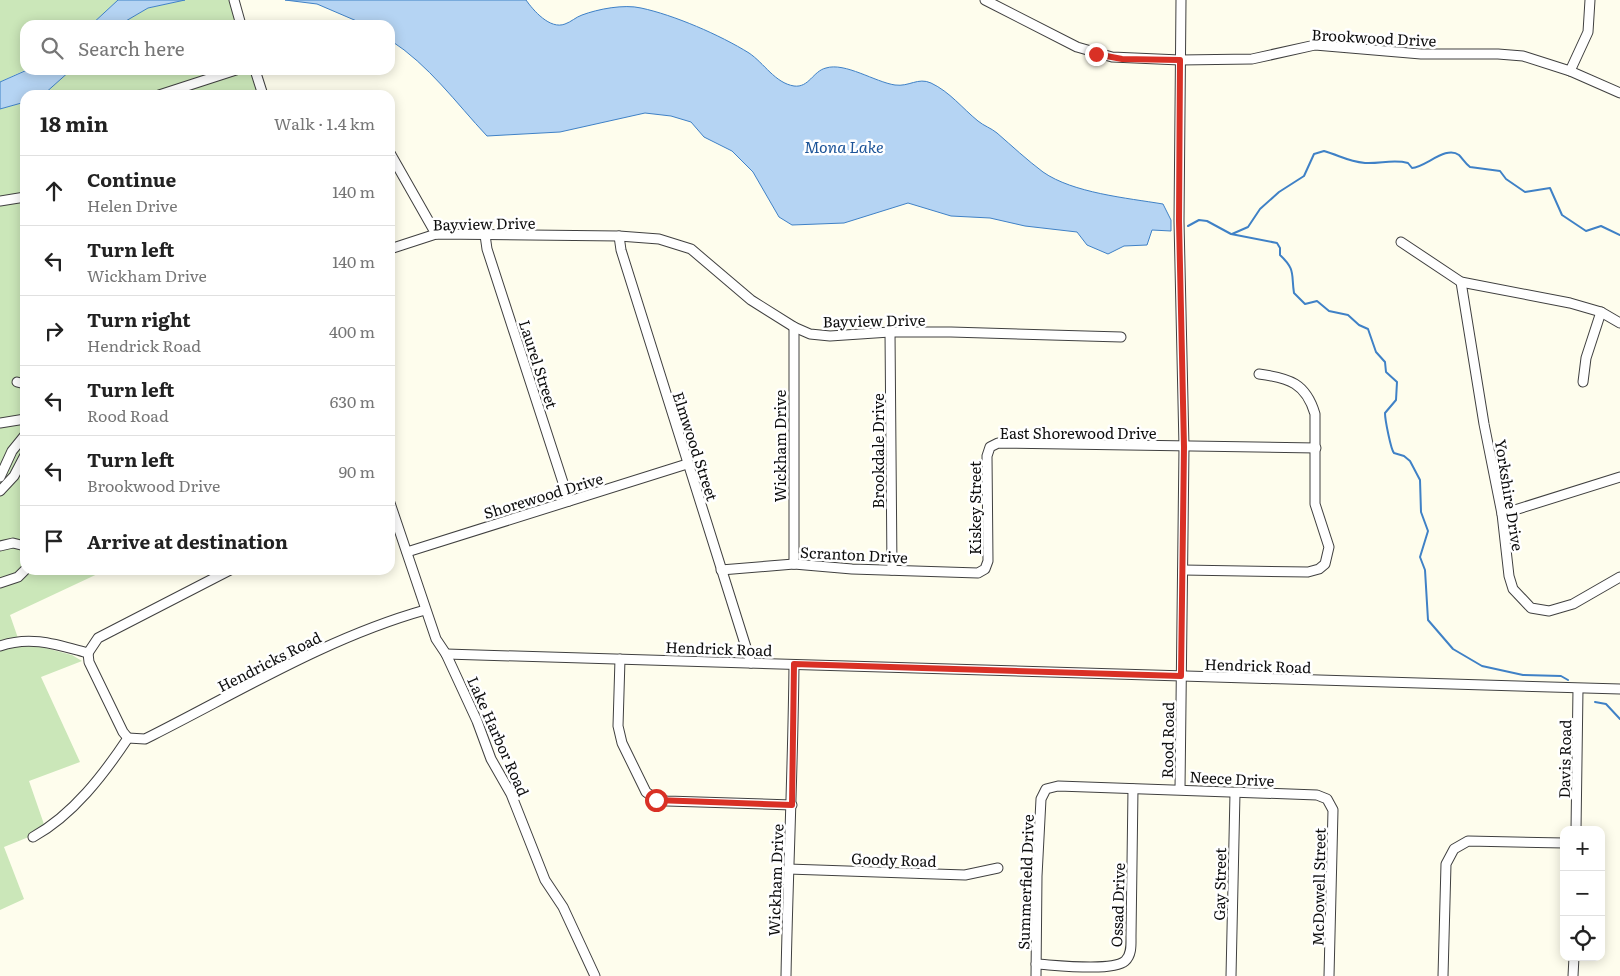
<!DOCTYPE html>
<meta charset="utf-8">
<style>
:root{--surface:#fff;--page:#f2f2f2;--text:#222;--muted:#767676;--line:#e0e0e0}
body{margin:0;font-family:Literata,serif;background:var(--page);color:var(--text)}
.controls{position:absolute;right:15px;bottom:15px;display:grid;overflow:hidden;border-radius:10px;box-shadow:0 2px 12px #0003}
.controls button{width:45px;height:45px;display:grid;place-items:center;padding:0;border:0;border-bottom:1px solid var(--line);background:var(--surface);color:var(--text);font:25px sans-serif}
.stop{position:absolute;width:15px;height:15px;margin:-11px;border:4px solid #d93025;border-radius:50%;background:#fff}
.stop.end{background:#d93025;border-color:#fff;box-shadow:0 1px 5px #0008}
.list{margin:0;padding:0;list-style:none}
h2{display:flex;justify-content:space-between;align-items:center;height:65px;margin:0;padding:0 20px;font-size:21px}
h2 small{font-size:16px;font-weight:400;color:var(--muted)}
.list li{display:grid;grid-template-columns:32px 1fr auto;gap:15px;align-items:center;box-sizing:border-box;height:70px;padding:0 20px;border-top:1px solid var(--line)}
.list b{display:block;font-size:19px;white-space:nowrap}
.list p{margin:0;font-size:16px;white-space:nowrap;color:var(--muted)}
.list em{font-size:16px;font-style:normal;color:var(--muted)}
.icon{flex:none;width:28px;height:28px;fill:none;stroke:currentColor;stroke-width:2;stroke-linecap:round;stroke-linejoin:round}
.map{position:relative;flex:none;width:1620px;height:976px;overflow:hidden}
.search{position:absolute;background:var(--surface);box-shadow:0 2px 12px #0003;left:20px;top:20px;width:375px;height:55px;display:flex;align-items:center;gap:12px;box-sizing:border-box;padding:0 18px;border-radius:15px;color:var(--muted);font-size:19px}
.panel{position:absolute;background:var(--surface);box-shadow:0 2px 12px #0003;left:20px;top:90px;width:375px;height:485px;border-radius:15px}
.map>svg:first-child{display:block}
.green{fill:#cbe7b9}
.water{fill:#b5d4f3;stroke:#3f81c6}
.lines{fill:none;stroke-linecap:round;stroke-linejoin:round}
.stream{stroke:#3f81c6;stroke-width:2}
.minor-casing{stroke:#404040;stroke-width:11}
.minor{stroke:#fff;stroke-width:9}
.route{stroke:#d93025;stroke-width:6}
.labels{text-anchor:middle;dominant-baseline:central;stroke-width:5;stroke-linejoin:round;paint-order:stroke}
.street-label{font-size:15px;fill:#0d0d0d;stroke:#fff}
.water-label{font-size:16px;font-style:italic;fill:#1c5498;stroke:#fff}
</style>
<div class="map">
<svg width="1620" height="976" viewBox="0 0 1620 976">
<rect width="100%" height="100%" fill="#fefded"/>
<!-- green -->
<g class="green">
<polygon points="0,0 118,0 91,25 25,25 25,70 0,82"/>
<polygon points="185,0 234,0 241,25 119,25 148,8"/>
<polygon points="71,70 255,70 263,95 43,95"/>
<polygon points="25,102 25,570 106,570 10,615 19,641 72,655 82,661 41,677 80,762 29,781 46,830 4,847 24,899 0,910 0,109"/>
</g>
<!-- water -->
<g class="water">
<polygon points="118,0 185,0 148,8 119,25 91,25"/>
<path d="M285 0H526C533 10 550 30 565 24 571 22 576 17 582 15 598 9 624 4 641 8 674 15 720 35 749 53 764 63 775 83 794 86 809 88 813 71 826 68 845 62 875 82 895 85 909 87 918 77 931 83 950 92 962 108 978 121 984 126 991 128 997 133 1012 146 1027 160 1043 172 1073 193 1127 198 1163 204L1171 220V231L1152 230 1147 245 1124 246 1108 254 1087 245 1077 232 1025 226 990 218 951 216 908 203 844 223 792 225 779 217 753 172 732 151 704 137 691 122 671 116 645 113 560 132 487 136C456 103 429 65 390 40V25H366L317 4Z"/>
<polygon points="27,70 71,70 43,95 25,95 25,102 0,109 0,82"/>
</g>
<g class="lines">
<!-- stream -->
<g class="stream">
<path d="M1188 226 1199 220 1207 221 1231 234 1277 243 1280 248V255C1296 270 1291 274 1294 293L1305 304 1317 301 1329 311 1348 315 1359 325 1368 329 1376 352 1385 362 1386 372 1397 382 1396 400 1385 413C1385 420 1391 450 1394 453L1404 456 1410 461 1420 480 1421 512 1428 531 1420 557 1425 570 1428 620 1453 649 1482 666 1523 675 1561 676 1568 680"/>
<path d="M1232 234 1248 227 1260 209 1279 192 1304 176 1314 154 1324 151C1341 156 1347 161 1365 163 1380 164 1393 159 1408 163L1412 168C1426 167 1446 145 1459 155 1463 159 1465 163 1470 167L1500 171 1506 179 1525 192 1550 188 1562 215 1586 231 1601 226 1620 235"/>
<polyline points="1595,702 1606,704 1620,719"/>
</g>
<!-- minor casing -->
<g class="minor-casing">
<g id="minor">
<polyline points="234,0 241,25"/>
<polyline points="985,0 1077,47 1112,57 1180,60 1252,59 1315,45 1421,54 1498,54 1523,56 1570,71 1620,93"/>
<polyline points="255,70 263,95"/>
<polyline points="1570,71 1588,32 1590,0"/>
<polyline points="159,95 236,70"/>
<polyline points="390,153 436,234"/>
<polyline points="0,201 25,197"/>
<polyline points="485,235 487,249 569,501"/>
<polyline points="619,236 621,250 751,663"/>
<polyline points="1401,242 1461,282 1570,303 1601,312 1620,323"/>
<polyline points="390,249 436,234 619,236 659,239 691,249 751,300 794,327 810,334 830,336 890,332 951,332 1121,337"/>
<polyline points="1461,282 1484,424 1502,514 1509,576 1513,589 1531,608 1549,611 1573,604 1620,577"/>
<polyline points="890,332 892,570"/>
<polyline points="17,382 25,384"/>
<polyline points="1583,382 1586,358 1601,312"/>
<polyline points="0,423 25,419"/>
<polyline points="0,477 12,451 25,435"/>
<polyline points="0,491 14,476 25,455"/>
<polyline points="390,503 436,639 446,654 477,721 491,759 511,794 545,880 563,907 595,976"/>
<polyline points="1502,514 1620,477"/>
<polyline points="0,546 13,543 25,546"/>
<polyline points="407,552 687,464"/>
<polyline points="794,564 794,327"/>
<polyline points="721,570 794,564 852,569 978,573 985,569 988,561 987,456 990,447 998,443 1316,448"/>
<path d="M1183 570 1308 572 1319 569 1325 564 1329 547 1315 504V414C1306 383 1289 378 1259 374"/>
<polyline points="0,583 18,577 25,570"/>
<path d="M0 646C31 635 58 645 88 653"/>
<polyline points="88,653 98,638 230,570"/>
<polyline points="88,653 89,662 123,732 128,738"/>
<polyline points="446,654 1620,689"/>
<polyline points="620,659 618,726 622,743 646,792 657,800 667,801 792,805"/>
<path d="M128 738 145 739 153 735C242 690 329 637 425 610"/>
<polyline points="1180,789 1184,447 1179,221 1181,0"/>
<polyline points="1576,830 1578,689"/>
<path d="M33 837C73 815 104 774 128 738"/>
<polyline points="788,869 965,875 998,868"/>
<path d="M1036 964C1055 965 1112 972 1125 961 1132 955 1131 944 1131 936L1133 789"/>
<path d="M786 976C788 872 793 768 794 665"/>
<polyline points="1036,976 1037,876 1041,799 1046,789 1058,786 1317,795 1327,799 1333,810 1329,976"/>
<polyline points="1231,976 1235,793"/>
<polyline points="1443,976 1446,864 1454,849 1468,841 1564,843"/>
<polyline points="1573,976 1574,957"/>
</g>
</g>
<!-- minor -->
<use href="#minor" class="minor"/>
</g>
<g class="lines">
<!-- route -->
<polyline class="route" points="656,800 792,805 794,664 1181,676 1184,447 1179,221 1180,60 1122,59 1096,54"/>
</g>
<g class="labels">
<!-- street labels -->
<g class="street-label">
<text transform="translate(1374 37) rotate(3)">Brookwood Drive</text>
<text transform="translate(484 223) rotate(-1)">Bayview Drive</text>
<text transform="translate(874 320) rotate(-1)">Bayview Drive</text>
<text transform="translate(539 364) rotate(72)">Laurel Street</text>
<text x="1078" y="432">East Shorewood Drive</text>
<text transform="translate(696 446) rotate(72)">Elmwood Street</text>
<text transform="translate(779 446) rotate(-90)">Wickham Drive</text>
<text transform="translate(877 451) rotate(-90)">Brookdale Drive</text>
<text transform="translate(543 495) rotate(-17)">Shorewood Drive</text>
<text transform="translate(1510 495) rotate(81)">Yorkshire Drive</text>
<text transform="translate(974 508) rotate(-90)">Kiskey Street</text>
<text transform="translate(854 554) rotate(3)">Scranton Drive</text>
<text transform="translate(719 648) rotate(2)">Hendrick Road</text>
<text transform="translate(269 661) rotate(-27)">Hendricks Road</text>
<text transform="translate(1258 665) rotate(2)">Hendrick Road</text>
<text transform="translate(499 736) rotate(66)">Lake Harbor Road</text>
<text transform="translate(1167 740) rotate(-89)">Rood Road</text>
<text transform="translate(1564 759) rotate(-89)">Davis Road</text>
<text transform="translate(1232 778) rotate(3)">Neece Drive</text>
<text transform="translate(894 859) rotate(2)">Goody Road</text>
<text transform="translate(775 880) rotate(-88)">Wickham Drive</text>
<text transform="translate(1025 882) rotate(-88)">Summerfield Drive</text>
<text transform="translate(1219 884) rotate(-89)">Gay Street</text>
<text transform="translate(1318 887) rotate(-89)">McDowell Street</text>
<text transform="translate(1117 905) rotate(-88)">Ossad Drive</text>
</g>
<!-- water labels -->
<g class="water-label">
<text x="844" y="146">Mona Lake</text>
</g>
</g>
</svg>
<div class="controls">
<button>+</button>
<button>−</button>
<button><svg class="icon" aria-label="locate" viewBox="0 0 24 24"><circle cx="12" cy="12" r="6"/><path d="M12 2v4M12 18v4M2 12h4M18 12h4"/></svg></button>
</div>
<div class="stop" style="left:656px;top:800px"></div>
<div class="stop end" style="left:1096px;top:54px"></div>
<div class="search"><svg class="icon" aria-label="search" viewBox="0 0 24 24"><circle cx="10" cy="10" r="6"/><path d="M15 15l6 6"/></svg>Search here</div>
<section class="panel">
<h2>18 min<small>Walk · 1.4 km</small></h2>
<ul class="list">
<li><svg class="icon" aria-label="ahead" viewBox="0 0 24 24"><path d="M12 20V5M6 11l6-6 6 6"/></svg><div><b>Continue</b><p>Helen Drive</p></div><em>140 m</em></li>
<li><svg class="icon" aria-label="left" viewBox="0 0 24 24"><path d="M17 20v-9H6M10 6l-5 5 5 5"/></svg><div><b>Turn left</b><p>Wickham Drive</p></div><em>140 m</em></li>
<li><svg class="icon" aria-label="right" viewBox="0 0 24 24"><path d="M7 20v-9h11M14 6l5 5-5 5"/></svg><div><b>Turn right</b><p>Hendrick Road</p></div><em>400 m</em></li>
<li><svg class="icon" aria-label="left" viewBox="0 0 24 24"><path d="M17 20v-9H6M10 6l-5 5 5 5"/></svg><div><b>Turn left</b><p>Rood Road</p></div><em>630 m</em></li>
<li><svg class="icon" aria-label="left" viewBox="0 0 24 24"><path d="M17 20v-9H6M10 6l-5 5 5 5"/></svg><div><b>Turn left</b><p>Brookwood Drive</p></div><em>90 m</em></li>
<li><svg class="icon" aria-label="arrive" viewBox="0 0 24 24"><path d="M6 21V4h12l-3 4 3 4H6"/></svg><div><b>Arrive at destination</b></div></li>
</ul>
</section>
</div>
